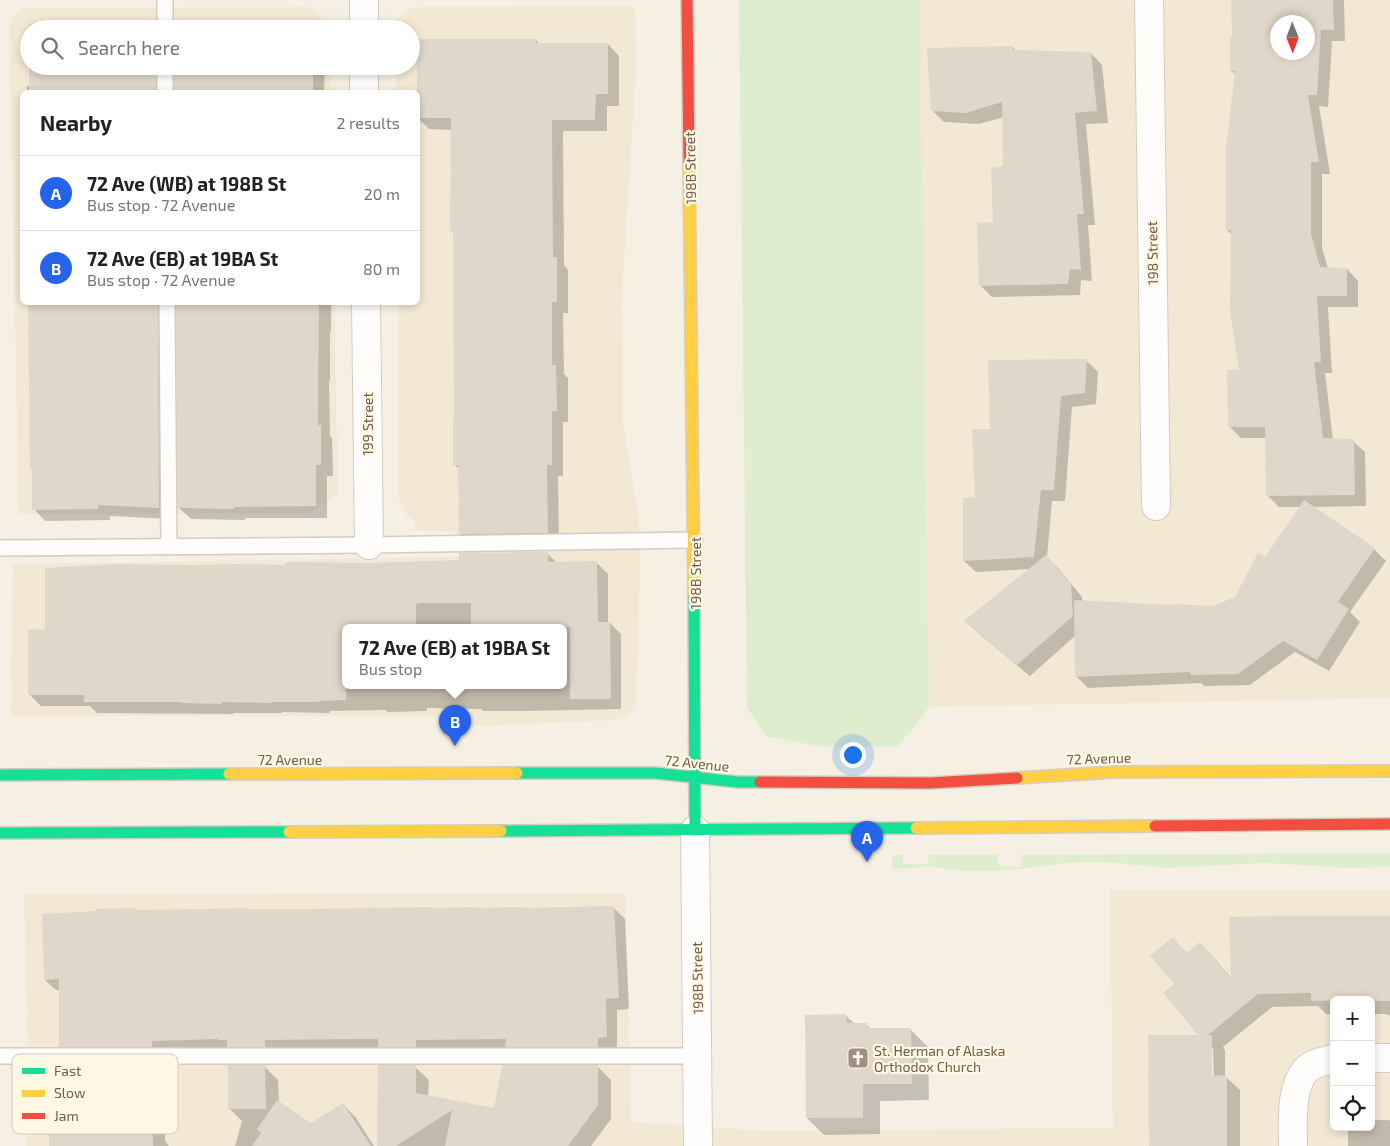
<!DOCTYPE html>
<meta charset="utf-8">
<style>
:root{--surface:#fff;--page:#f6f6f6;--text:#202124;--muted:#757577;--line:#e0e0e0;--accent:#2563eb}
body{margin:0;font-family:"Exo 2",sans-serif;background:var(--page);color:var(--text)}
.controls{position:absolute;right:15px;bottom:15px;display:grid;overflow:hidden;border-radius:8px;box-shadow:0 2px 8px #0003}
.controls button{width:45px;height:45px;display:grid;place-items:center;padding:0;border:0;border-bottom:1px solid var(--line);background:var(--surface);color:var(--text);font:25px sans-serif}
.compass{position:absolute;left:1270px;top:15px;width:45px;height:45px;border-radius:50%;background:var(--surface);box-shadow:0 2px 8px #0003;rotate:179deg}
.you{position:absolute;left:852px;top:754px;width:18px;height:18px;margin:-12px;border:4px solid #fff;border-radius:50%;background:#1a73e8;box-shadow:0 0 0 8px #1a73e833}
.badge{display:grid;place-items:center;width:32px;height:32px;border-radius:50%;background:var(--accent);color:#fff;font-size:16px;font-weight:700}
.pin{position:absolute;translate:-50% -41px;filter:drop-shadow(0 1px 2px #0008)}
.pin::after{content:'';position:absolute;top:26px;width:18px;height:15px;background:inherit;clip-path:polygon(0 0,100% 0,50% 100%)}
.popup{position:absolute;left:342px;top:624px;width:225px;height:65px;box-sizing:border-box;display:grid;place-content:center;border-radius:8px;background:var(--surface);filter:drop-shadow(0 1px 4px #0005);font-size:16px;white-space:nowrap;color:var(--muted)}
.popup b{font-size:19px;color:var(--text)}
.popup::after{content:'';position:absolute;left:50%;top:100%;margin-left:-10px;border:10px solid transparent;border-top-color:var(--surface)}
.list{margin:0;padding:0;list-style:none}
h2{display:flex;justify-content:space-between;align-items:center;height:65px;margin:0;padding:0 20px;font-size:21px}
h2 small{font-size:16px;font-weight:400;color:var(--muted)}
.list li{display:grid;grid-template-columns:32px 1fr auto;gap:15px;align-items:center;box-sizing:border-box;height:75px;padding:0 20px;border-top:1px solid var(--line)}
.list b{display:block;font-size:19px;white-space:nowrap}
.list p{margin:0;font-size:16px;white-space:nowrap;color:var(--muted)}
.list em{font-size:16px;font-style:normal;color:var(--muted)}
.icon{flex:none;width:28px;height:28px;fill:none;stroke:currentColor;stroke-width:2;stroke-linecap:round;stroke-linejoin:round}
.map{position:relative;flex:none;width:1390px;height:1146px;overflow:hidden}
.search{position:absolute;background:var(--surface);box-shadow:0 2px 8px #0003;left:20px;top:20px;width:400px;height:55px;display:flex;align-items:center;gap:12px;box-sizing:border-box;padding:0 18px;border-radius:28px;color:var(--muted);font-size:19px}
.panel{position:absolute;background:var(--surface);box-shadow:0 2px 8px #0003;left:20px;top:90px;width:400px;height:215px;border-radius:8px}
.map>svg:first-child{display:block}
.residential{fill:#f2e8d4;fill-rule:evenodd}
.green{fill:#deedce}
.shadow{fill:#0003;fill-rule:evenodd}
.building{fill:#e0d6c9;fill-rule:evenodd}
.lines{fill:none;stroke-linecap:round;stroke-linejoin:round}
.lane-casing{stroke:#d5cbc0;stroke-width:18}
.street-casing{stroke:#d5cbc0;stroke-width:30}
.fast-casing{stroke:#d6cdc1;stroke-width:14}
.slow-casing{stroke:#d6cdc1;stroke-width:14}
.jam-casing{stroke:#d6cdc1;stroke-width:14}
.lane{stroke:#fefdfb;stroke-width:15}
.street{stroke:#fefdfb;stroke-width:28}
.fast{stroke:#16e098;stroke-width:11}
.slow{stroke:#ffcf43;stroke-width:11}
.jam{stroke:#f24e42;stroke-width:11}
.labels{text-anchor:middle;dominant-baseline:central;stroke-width:4.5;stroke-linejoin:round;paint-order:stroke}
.street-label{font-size:14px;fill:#735b45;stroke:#fff8e4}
.poi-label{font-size:14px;fill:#735b45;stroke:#fff8e4;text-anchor:start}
.key{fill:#fff8e4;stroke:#d5c9b4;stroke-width:1}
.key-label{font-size:14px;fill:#735b45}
</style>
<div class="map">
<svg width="1390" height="1146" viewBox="0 0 1390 1146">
<rect width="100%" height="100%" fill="#f6f0e4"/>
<!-- residential -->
<g class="residential">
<path d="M920 0H1390V698L929 707ZM1278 22H1308V52H1278Z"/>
<path d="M635 6 636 71 621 309 623 352V422L639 521 640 562 636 701 631 713 615 720 461 727V716H11L13 564 460 557 455 532 413 530 416 522 407 515 401 508 399 498 398 303 418 302V92H396V66H411V29H396L399 18 403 13 411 9 421 7ZM346 627H564V685H346Z"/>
<polygon points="310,7 329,26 329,29 29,29 29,66 330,66 331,92 22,92 22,302 334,303 338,493 311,513 19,514 9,20 22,8"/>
<path d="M1110 890H1390V1146H27L28 1038 24 894 625 893 631 1122 767 1131 1113 1128ZM1334 1000H1371V1127H1334Z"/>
</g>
<!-- green -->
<g class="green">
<polygon points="739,0 920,0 929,707 918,723 897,747 825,747 767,737 747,708"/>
<polygon points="1390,853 1390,867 1348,868 1264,863 1168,868 1104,862 1077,862 1021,869 991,871 968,871 929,867 892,869 892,855 903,855 903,864 928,864 929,855 997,855 999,866 1021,867 1021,855"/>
</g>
<!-- shadow -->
<g class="shadow">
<path d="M1232 0H1344L1345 41H1332L1328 107 1319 106 1330 174H1322V247L1328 269H1347L1358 281V307H1328L1332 373H1325L1333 440 1353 441 1365 452 1366 506 1311 507 1374 549 1386 561 1350 612 1360 622 1329 671 1295 652 1250 685 1204 686 1201 683 1088 688 1076 676V635L1030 676 978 633 966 622 1030 569 976 572 964 561 991 430 1086 360 1098 372 1096 404 1072 407 1065 501H1052L1047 557 1058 568 1082 597V602L1213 607 1236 598 1265 559 1301 507H1279L1267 495 1266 438H1241L1229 426 1240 371 1232 235 1227 230 1236 75 1231 70 1233 38ZM1278 22H1308V52H1278Z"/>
<polygon points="313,22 320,29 249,29"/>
<polygon points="417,40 536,40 539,44 608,44 619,56 619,106 607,106 607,131 563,131 564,265 568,270 568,313 563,313 564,374 568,378 568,422 563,422 563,476 558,476 559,544 472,545 460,534 459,469 455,465 454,233 451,230 452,130 429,129 418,118"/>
<polygon points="1013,47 1017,52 1091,53 1102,65 1108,123 1086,124 1095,225 1088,225 1092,281 1081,280 1080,295 992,297 980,285 994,223 1005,167 1004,117 979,124 944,122 932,110"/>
<polygon points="30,66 325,66 324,91 326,92 176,92 175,68 169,73 167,92 27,92 27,86 30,86"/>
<polygon points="30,302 331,302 331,331 330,331 330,381 329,381 330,436 332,438 333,476 327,476 327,518 245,518 245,520 191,519 179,508 178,304 175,305 170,519 110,516 110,520 45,521 34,509 33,470 31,468"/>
<path d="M547 553 557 563H597L608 574V623H610L621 634V709L525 711H483L481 709 427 708V711L387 712 386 710 330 711V713L282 712V713H233V714L97 713 90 706H41L30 695 47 631 286 566 460 562ZM346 627H564V685H346Z"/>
<polygon points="614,908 625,919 629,1009 617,1010 617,1048 608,1048 608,1057 71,1057 60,1046 60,990 56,990 45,980 137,911"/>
<path d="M1390 916V1016L1387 1014H1371V1000H1334V1014H1326L1318 1006 1272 1007 1223 1047 1225 1050V1076L1240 1090V1146H1150L1201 1036 1175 984 1173 939 1188 954 1200 943 1213 957 1232 979ZM1211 1048H1213L1214 1082H1211Z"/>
<polygon points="846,1016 855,1024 866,1024 872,1030 910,1029 928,1047 929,1100 880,1101 880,1134 824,1135 807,1118"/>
<polygon points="151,1067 165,1080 165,1141 169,1146 50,1146 60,1090"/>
<polygon points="265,1067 278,1080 279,1102 311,1125 343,1104 356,1118 374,1146 235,1146 242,1121 229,1108"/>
<polygon points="415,1067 429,1080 428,1097 495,1109 598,1067 611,1080 611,1119 591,1146 379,1146"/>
<polygon points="1371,1120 1389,1120 1390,1121 1390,1146 1348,1146 1348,1127 1371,1127"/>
</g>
<!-- building -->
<g class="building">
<path d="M1231 0H1333L1334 30H1321L1317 95H1308L1319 162H1311V234L1320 267 1347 268V296H1317L1321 362H1314L1323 438 1354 439 1355 495 1266 496 1265 427H1228L1227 370H1239L1230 312 1231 230 1226 231V149L1235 71H1230V37H1232ZM1278 22H1308V52H1278Z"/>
<polygon points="248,20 314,21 314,29 248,29"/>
<polygon points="29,24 96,24 96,29 29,29 29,66 156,66 156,92 29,92"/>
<polygon points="416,39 536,39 536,43 608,43 608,94 596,94 595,120 552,120 553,257 557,257 557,302 552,302 552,365 556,365 557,411 552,411 552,465 547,465 548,533 459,534 458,465 453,465 453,420 454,420 453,231 450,231 451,118 418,118"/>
<polygon points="1013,46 1013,50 1091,52 1097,111 1075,113 1084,214 1077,214 1081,270 1070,269 1068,284 979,286 977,223 993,222 991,168 1003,166 1002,102 966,113 931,111 927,48"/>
<rect x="174" y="66" width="139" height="26"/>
<polygon points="28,302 158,302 159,508 98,505 98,509 32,510 32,469 30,469"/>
<polygon points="176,302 319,302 318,425 321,425 321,465 316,465 316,506 234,507 234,509 178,508"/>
<polygon points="1087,359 1085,393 1061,396 1054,490 1041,490 1034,557 963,561 963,498 975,497 972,429 990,429 988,360"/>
<polygon points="1304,500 1375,548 1338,602 1349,609 1317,660 1283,641 1238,674 1191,675 1190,672 1075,677 1074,600 1172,605 1172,604 1213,606 1235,597 1258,553 1265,557"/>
<polygon points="548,552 548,562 597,561 598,622 610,622 611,699 570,699 570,627 471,627 471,603 418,603 418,604 416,604 416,627 346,627 346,700 319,701 319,702 272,702 272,703 222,702 222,704 182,703 182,702 84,702 84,695 28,695 28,629 45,630 45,568 118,564 190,565 239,564 285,565 285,562 370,563 459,560 459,553"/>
<polygon points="1046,555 1071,584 1073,616 1017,665 964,621"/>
<polygon points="614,906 619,998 606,999 607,1037 598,1038 598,1047 505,1047 506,1039 416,1040 416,1047 378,1047 378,1039 356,1039 265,1040 265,1047 227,1047 227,1040 218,1040 218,1039 152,1041 152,1047 59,1047 59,979 44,980 42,914 96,911 96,909 136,908 136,910 207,909 247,908 247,909 316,909 431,907 431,908 477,907 478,908 525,907 525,908"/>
<polygon points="1274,916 1390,916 1390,1001 1371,1001 1371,1000 1311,1001 1311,993 1258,994 1208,1035 1212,1035 1212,1076 1227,1075 1227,1146 1149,1146 1148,1035 1198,1035 1163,993 1174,984 1150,956 1173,937 1186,953 1200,942 1231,979 1229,917"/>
<polygon points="846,1014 847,1023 867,1023 867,1028 911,1028 912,1084 863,1084 863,1118 806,1118 805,1015"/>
<polygon points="59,1065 152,1065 153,1146 49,1146 49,1089 59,1089"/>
<polygon points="228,1065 265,1065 266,1109 228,1109"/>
<polygon points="378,1065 416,1065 416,1093 494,1108 502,1065 598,1065 598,1105 568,1146 445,1146 452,1110 396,1146 377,1146"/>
<polygon points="277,1100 311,1123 343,1103 371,1146 252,1146 261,1133 257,1129"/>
</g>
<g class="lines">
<!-- lane casing -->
<g class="lane-casing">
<g id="lane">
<polyline points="165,29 165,0"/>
<polyline points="165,66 165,92"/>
<polyline points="167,302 169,547"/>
<polyline points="0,548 369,545 695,540"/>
<polyline points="0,1056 697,1056"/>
</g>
</g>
<!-- street casing -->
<g class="street-casing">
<g id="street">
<polyline points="364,0 364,29"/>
<polyline points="1149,0 1156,506"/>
<polyline points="364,66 364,92"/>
<polyline points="366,302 369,545"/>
<polyline points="695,830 698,1146"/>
<polyline points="1371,1058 1390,1058"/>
<path d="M1293 1146C1293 1124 1290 1089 1305 1071 1312 1063 1324 1061 1334 1059"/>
</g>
</g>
<!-- fast casing -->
<g class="fast-casing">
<g id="fast">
<polyline points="694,596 695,830"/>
<polyline points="517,773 655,773 738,782 760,782"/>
<polyline points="0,775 229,774"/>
<polyline points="501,831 916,828"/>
<polyline points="0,833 289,832"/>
</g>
</g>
<!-- slow casing -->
<g class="slow-casing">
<g id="slow">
<polyline points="689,161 694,596"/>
<polyline points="229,774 517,773"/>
<polyline points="1017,778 1114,772 1390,771"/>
<polyline points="916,828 1155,826"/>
<polyline points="289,832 501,831"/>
</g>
</g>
<!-- jam casing -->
<g class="jam-casing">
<g id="jam">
<polyline points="687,0 689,161"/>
<polyline points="760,782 930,783 1017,778"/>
<polyline points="1155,826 1390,824"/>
</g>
</g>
<!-- lane -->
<use href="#lane" class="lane"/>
<!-- street -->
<use href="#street" class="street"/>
<!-- fast -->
<use href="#fast" class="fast"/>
<!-- slow -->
<use href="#slow" class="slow"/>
<!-- jam -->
<use href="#jam" class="jam"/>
</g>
<!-- icons -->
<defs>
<g id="church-square" transform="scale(1.125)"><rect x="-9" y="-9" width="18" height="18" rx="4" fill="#a18f7d" stroke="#fff8e4"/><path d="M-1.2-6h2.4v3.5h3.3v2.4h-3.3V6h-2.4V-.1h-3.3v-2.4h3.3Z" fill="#fff"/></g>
</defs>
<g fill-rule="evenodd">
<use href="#church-square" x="858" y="1058"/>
</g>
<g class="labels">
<!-- street labels -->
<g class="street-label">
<text transform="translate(690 168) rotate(-91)">198B Street</text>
<text transform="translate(1152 253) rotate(-91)">198 Street</text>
<text transform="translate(367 424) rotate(-90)">199 Street</text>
<text transform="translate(695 573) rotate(-90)">198B Street</text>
<text transform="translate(1099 758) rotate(-2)">72 Avenue</text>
<text x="290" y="759">72 Avenue</text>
<text transform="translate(697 763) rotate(6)">72 Avenue</text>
<text transform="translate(697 978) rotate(-91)">198B Street</text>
</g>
<!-- poi labels -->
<g class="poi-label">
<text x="874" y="1050">St. Herman of Alaska<tspan x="874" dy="16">Orthodox Church</tspan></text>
</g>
</g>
<!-- legend -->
<rect x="12" y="1054" width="166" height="80" rx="8" class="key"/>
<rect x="22" y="1068" width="23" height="6" fill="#16e098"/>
<rect x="22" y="1090" width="23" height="7" fill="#ffcf43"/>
<rect x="22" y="1113" width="23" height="6" fill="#f24e42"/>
<g class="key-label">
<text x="54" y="1076">Fast</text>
<text x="54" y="1098">Slow</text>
<text x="54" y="1121">Jam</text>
</g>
</svg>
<div class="controls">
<button>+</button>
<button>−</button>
<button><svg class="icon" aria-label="locate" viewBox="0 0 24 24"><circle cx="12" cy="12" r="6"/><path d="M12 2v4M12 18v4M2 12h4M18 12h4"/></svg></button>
</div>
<svg class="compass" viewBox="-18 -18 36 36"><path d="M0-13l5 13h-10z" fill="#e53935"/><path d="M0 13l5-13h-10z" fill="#757577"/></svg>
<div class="you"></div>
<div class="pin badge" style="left:867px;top:862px">A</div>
<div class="pin badge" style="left:455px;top:746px">B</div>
<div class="popup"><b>72 Ave (EB) at 19BA St</b>Bus stop</div>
<div class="search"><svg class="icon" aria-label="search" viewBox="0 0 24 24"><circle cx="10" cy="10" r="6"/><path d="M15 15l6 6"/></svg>Search here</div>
<section class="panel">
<h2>Nearby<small>2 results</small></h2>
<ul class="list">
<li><span class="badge">A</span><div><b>72 Ave (WB) at 198B St</b><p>Bus stop · 72 Avenue</p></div><em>20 m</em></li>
<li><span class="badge">B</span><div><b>72 Ave (EB) at 19BA St</b><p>Bus stop · 72 Avenue</p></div><em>80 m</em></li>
</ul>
</section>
</div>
